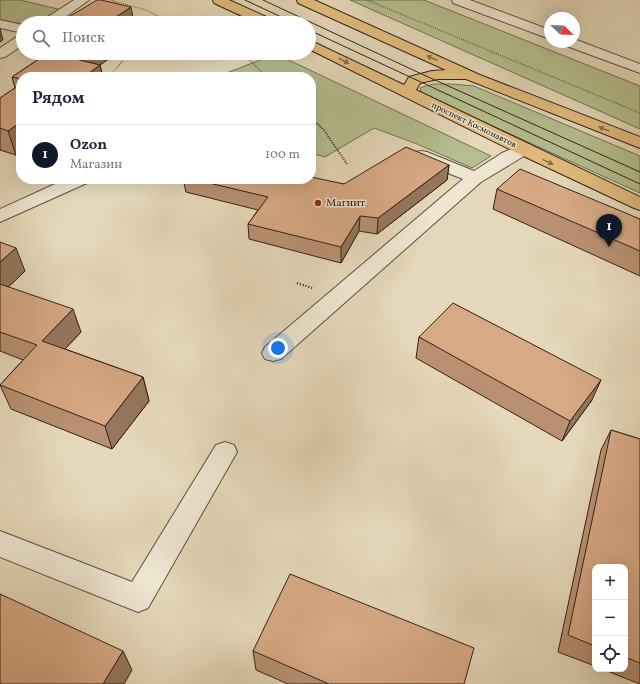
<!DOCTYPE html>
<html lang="ru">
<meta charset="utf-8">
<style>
:root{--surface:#fff;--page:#f2f2f3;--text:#1f2937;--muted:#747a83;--line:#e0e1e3;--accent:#111827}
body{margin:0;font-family:Vollkorn,serif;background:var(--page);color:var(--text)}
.controls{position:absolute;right:12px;bottom:12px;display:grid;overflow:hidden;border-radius:8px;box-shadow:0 4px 16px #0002}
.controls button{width:36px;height:36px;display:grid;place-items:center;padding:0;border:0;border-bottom:1px solid var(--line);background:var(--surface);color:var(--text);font:20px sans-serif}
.compass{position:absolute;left:544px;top:12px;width:36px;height:36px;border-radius:50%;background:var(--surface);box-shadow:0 4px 16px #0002;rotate:113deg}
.you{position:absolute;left:278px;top:348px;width:14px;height:14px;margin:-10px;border:3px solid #fff;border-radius:50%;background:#1a73e8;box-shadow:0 0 0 6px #1a73e833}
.badge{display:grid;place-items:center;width:26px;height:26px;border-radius:50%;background:var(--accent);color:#fff;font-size:13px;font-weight:700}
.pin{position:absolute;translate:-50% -33px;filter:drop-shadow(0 1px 2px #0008)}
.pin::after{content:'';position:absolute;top:21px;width:14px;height:12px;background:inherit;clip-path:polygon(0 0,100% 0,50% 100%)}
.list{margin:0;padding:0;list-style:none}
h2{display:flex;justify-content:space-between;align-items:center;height:52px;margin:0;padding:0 16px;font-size:17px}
h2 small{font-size:13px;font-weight:400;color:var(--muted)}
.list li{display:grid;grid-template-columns:26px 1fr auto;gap:12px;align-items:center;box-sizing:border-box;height:60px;padding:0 16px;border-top:1px solid var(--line)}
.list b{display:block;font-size:15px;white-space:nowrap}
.list p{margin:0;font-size:13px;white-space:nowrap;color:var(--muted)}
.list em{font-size:13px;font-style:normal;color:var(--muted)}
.icon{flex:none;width:22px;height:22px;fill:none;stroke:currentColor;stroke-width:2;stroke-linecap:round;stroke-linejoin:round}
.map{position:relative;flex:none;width:640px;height:684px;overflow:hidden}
.search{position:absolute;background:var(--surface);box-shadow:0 4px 16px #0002;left:16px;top:16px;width:300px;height:44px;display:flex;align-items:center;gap:10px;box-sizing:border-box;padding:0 14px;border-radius:22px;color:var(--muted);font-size:15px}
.panel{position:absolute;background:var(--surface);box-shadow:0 4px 16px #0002;left:16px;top:72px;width:300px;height:112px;border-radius:16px}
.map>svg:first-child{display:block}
.green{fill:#b5be8f;stroke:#737052}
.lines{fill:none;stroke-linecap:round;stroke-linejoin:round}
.minor-casing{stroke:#5e503e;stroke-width:2}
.major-casing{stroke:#312214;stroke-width:2}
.path-far2{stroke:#312214;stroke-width:1.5;stroke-dasharray:0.5 1.5;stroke-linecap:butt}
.path-far1{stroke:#312214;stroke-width:2;stroke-dasharray:1 1.5;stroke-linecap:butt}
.path{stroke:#312214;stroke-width:2.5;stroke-dasharray:1 2;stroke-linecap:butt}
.minor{fill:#eee6d2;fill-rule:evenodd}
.major{fill:#e2bc7d;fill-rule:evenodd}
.tram{stroke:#312214;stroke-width:1}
.wall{fill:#b99172;stroke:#312214}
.shaded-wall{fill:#96765c;stroke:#312214}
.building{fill:#d7a984;stroke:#312214}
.oneway{fill:#8a6f48}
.poi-dot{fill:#8f2418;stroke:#eee6d2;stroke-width:1.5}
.labels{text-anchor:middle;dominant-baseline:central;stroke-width:3;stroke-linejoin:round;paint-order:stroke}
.far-street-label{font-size:9px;fill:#312214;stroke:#eee6d2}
.poi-label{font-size:11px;fill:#312214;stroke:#eee6d2;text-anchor:start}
</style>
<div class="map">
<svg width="640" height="684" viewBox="0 0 640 684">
<rect width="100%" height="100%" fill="#e5d8ba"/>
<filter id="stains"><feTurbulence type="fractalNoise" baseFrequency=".005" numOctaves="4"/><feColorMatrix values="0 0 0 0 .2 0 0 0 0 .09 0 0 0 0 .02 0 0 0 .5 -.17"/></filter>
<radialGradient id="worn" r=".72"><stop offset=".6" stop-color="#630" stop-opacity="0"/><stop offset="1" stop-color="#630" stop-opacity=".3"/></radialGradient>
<!-- green -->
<g class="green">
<polygon points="0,0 20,0 62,10 42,23 23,23 23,26 0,21"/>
<polygon points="350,0 424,0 640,86 640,129"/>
<polygon points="276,54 491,156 472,168 417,144 374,128 325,157 311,153 311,77 218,77 221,75"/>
<polygon points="433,84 451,84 474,86 640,156 640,193 422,94 420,88"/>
</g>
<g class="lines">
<!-- minor casing -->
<g class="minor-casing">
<g id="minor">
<polygon points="74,0 89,0 57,23 41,23 43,20"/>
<polygon points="452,0 470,0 550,30 550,39 453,3"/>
<polygon points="0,20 23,25 23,33 0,28"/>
<polygon points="23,35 23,45 5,57 0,58 0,48 18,36"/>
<polygon points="574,39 640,64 640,73 564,45 562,42 574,42"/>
<polygon points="523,144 529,145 531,149 529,153 481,182 281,359 273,361 265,359 262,353 265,347 463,179 415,160 413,156 415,152 421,151 427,152 474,171 502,153"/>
<polygon points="66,179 90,179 87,183 0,222 0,209"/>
<polygon points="225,442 234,445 237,452 148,608 138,612 0,557 0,531 132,582 216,445"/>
</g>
</g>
<!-- major casing -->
<g class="major-casing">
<g id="major">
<polygon points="213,0 229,0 273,20 275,23 257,23 214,3"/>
<polygon points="297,0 314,0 480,75 640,137 640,148 466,79 438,79 420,83 416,90 640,197 640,210 634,208 517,153 309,49 309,40 404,85 409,77 432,71 446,70 298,3"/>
</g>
</g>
<!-- path-far2 -->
<g class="path-far2">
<polyline points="110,0 146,10 171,23"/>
<polyline points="367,0 640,113"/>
<polyline points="154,23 160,17"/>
<polyline points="236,53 245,56"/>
<polyline points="247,53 245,56 267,77"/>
<polyline points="109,77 129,53"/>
</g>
<!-- path-far1 -->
<polyline class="path-far1" points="311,118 324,130 347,164"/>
<!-- path -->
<polyline class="path" points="297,283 312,288"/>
<!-- minor -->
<use href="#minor" class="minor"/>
<!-- major -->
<use href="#major" class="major"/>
<!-- tram -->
<g class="tram">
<polyline points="245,0 294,23"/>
<polyline points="263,0 426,76 640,172"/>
<polyline points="309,30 640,184"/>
</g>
</g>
<!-- wall -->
<g class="wall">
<polygon points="38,53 112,53 113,56 99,65 100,65 103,77 21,77 21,151 16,155 0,150 0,98 15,88 12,77 39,59"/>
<polygon points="449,165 447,180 377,234 359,231 341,263 249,239 248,224 258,210 186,192 183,179 311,179 344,184"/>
<polygon points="497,189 640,219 640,276 493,209"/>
<polygon points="0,242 25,271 8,287 81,332 65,349 143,377 149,401 112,449 11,409 0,385 23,360 0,351"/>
<polygon points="419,337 592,400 562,441 416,358"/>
<polygon points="611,430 640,439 640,684 602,669 625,669 625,567 595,567 595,666 558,652 601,450"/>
<polygon points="253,651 464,684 288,684 256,670"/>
</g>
<!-- shaded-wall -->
<g class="shaded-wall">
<polygon points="131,7 134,23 107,23"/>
<polygon points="0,29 3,40 0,42"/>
<polygon points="79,53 112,53 113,56 83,77 72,58"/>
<polygon points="100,65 103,77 84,77"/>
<polygon points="21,122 21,151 16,155 8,131"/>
<polygon points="449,165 447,180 377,234 378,218"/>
<polygon points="360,216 359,231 341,263 341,247"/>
<polygon points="16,248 25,271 0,295 0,262"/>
<polygon points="73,309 81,332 51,364 42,341"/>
<polygon points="143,377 149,401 112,449 105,426"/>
<polygon points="601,380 592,400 562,441 570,421"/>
<polygon points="123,651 132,670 124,684 103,684"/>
</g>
<!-- building -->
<g class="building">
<polygon points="97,0 101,0 131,7 107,23 59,23"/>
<polygon points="48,53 79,53 72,58 55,54 100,65 84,77 21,77 21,79 12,77"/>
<polygon points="21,84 21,122 8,131 0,128 0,98"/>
<polygon points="406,147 449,165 378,218 360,216 341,247 248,224 268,197 192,179 311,179 311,177 344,184"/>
<polygon points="520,169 640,219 640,251 497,189"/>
<polygon points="0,242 16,248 0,262"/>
<polygon points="0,284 73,309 42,341 143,377 105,426 0,385 37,345 0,332"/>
<polygon points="453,303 601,380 570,421 419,337"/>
<polygon points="611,430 640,439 640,663 625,657 625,567 595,567 595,646 568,635"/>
<polygon points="290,574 474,648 464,684 329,684 253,651"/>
<polygon points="0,594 123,651 103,684 0,684"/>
</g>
<!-- one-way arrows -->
<defs><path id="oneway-solid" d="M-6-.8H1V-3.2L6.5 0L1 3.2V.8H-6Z"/></defs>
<g class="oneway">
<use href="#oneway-solid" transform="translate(432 58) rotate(-156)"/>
<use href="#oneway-solid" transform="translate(344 61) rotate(27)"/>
<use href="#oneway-solid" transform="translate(604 129) rotate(-158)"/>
<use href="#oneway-solid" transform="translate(548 162) rotate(26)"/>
</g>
<!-- markers -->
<circle class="poi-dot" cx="318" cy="203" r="4"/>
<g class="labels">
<!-- far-street labels -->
<g class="far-street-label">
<text transform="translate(474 125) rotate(26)">проспект Космонавтов</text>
</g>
<!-- poi labels -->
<g class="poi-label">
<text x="326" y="203">Магнит</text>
</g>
</g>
<rect width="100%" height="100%" filter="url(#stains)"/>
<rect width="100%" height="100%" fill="url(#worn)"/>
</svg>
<div class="controls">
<button>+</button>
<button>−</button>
<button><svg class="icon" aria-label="locate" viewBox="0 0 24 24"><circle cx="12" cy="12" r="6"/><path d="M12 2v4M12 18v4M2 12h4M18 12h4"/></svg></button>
</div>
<svg class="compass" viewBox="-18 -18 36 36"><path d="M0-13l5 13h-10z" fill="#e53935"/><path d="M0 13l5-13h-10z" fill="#747a83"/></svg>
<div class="you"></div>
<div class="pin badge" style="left:609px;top:247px">1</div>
<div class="search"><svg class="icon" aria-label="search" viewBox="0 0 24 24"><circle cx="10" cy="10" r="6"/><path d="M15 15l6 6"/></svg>Поиск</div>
<section class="panel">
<h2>Рядом<small></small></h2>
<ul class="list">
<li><span class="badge">1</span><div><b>Ozon</b><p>Магазин</p></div><em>100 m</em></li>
</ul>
</section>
</div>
